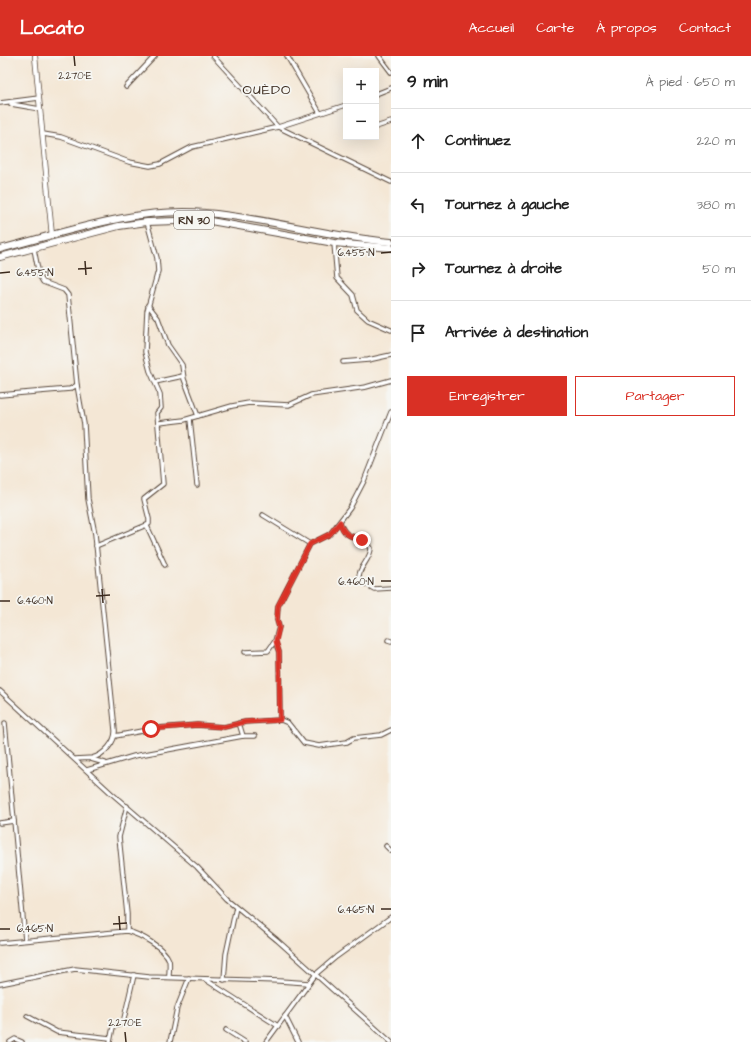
<!DOCTYPE html>
<html lang="fr">
<meta charset="utf-8">
<style>
:root{--surface:#fff;--page:#f6f6f6;--text:#222;--muted:#767676;--line:#e0e0e0;--accent:#d93025}
body{margin:0;font-family:"Architects Daughter",sans-serif;background:var(--page);color:var(--text)}
.controls{position:absolute;right:12px;top:12px;display:grid;overflow:hidden;border-radius:0px;box-shadow:0 4px 16px #0002}
.controls button{width:36px;height:36px;display:grid;place-items:center;padding:0;border:0;border-bottom:1px solid var(--line);background:var(--surface);color:var(--text);font:20px sans-serif}
.stop{position:absolute;width:12px;height:12px;margin:-9px;border:3px solid #d93025;border-radius:50%;background:#fff}
.stop.end{background:#d93025;border-color:#fff;box-shadow:0 1px 4px #0008}
.list{margin:0;padding:0;list-style:none}
h2{display:flex;justify-content:space-between;align-items:center;height:52px;margin:0;padding:0 16px;font-size:17px}
h2 small{font-size:13px;font-weight:400;color:var(--muted)}
.list li{display:grid;grid-template-columns:26px 1fr auto;gap:12px;align-items:center;box-sizing:border-box;height:64px;padding:0 16px;border-top:1px solid var(--line)}
.list b{display:block;font-size:15px;white-space:nowrap}
.list em{font-size:13px;font-style:normal;color:var(--muted)}
.actions{display:flex;gap:8px;padding:12px 16px}
.actions a{flex:1;padding:9px 0;border:1px solid var(--accent);border-radius:0px;text-align:center;font-size:14px;color:var(--accent)}
.actions .main{background:var(--accent);color:#fff}
.icon{flex:none;width:22px;height:22px;fill:none;stroke:currentColor;stroke-width:2;stroke-linecap:round;stroke-linejoin:round}
.map{position:relative;flex:none;width:391px;height:986px;overflow:hidden}
header{display:flex;align-items:center;gap:24px;box-sizing:border-box;height:56px;padding:0 20px;background:var(--accent);color:#fff}
header strong{font-size:19px}
nav{display:flex;gap:22px;margin-inline-start:auto;font-size:14px}
main{display:flex}
aside{flex:1;background:var(--surface)}
.map>svg:first-child{display:block}
.lines{fill:none;stroke-linecap:round;stroke-linejoin:round}
.minor-casing{stroke:#574639;stroke-width:5.5}
.tertiary-casing{stroke:#574639;stroke-width:6}
.primary-casing{stroke:#574639;stroke-width:8}
.minor{stroke:#fff;stroke-width:3.5}
.tertiary{stroke:#fff;stroke-width:4.5}
.primary{stroke:#fff;stroke-width:6}
.route{stroke:#d93025;stroke-width:5}
.ticks{fill:none;stroke:#3b2a1e;stroke-width:1.5}
.labels{text-anchor:middle;dominant-baseline:central;stroke-width:3.5;stroke-linejoin:round;paint-order:stroke}
.shield{fill:#f6f6f2;stroke:#73675e;stroke-width:1}
.shield-label{font-size:11px;font-weight:bold;fill:#3b2a1e}
.quarter-label{font-size:14px;letter-spacing:1px;fill:#3b2a1e;stroke:#f6f6f2}
.ticks-label{font-size:10px;text-anchor:middle;fill:#3b2a1e;stroke:#f6f6f2;stroke-width:3.5;stroke-linejoin:round;paint-order:stroke}
</style>
<header>
<strong>Locato</strong>
<nav><a>Accueil</a><a>Carte</a><a>À propos</a><a>Contact</a></nav>
</header>
<main>
<div class="map">
<svg width="391" height="986" viewBox="0 0 391 986">
<rect width="100%" height="100%" fill="#f6f6f2"/>
<filter id="ink" filterUnits="userSpaceOnUse"><feTurbulence type="fractalNoise" baseFrequency=".025" numOctaves="2"/><feDisplacementMap in="SourceGraphic" scale="8" xChannelSelector="R" yChannelSelector="G"/><feConvolveMatrix kernelMatrix="1 2 1 2 8 2 1 2 1" color-interpolation-filters="sRGB"/></filter>
<filter id="wash" filterUnits="userSpaceOnUse"><feTurbulence type="fractalNoise" baseFrequency=".012" numOctaves="4" result="noise"/><feDisplacementMap in="SourceGraphic" scale="16" xChannelSelector="R" yChannelSelector="G"/><feGaussianBlur stdDeviation="0.9" result="paint"/><feColorMatrix in="noise" values="0 0 0 0 0 0 0 0 0 0 0 0 0 0 0 0 0 1.4 0 .05"/><feComposite in="paint" operator="in"/></filter>
<g filter="url(#wash)">
<rect width="100%" height="100%" fill="#f4e7d5"/>
</g>
<g filter="url(#ink)">
<g class="lines">
<!-- minor casing -->
<g class="minor-casing">
<g id="minor">
<polyline points="213,0 278,71 391,126"/>
<polyline points="287,0 320,57"/>
<polyline points="379,0 391,16"/>
<polyline points="126,31 155,0"/>
<polyline points="376,38 391,32"/>
<polyline points="0,47 39,42"/>
<polyline points="11,48 40,53"/>
<polyline points="376,71 391,66"/>
<polyline points="43,78 61,81 129,106 150,110 160,108 192,91 278,71 346,49"/>
<polyline points="334,187 337,222 353,239 357,254 368,264 391,274"/>
<path d="M34 193 39 219 43 226 64 234 68 239 77 329 84 368 88 443 95 478 115 674C116 686 104 699 92 702 87 703 81 702 76 703"/>
<polyline points="148,249 158,262 168,289 182,309 184,323 198,360"/>
<polyline points="343,306 368,304 391,299"/>
<polyline points="155,326 183,320"/>
<polyline points="0,339 70,333 77,329"/>
<polyline points="190,363 197,429"/>
<polyline points="159,367 184,364 232,350 249,347 289,349 311,339 366,331 391,324"/>
<polyline points="263,459 310,488"/>
<path d="M340 466C346 488 362 476 371 492 371 504 357 512 359 524L374 533 391 532"/>
<polyline points="147,470 165,509"/>
<polyline points="96,490 149,468 149,463 144,443 163,428 157,357 161,352 160,338 150,315 145,296 147,255 158,215 157,202 147,166"/>
<polyline points="388,584 391,585"/>
<polyline points="245,596 268,595 275,585"/>
<polyline points="0,635 111,737 197,811 227,843 277,884 391,986"/>
<polyline points="280,664 279,596 275,585 279,571 277,564 278,550 310,488 330,478 350,452 364,425 391,356"/>
<polyline points="5,667 25,884"/>
<polyline points="239,667 243,680 255,680"/>
<polyline points="115,680 158,672 197,669 224,671 245,666 281,664 288,667 304,687 319,690 347,686 354,682 381,679 391,674"/>
<polyline points="91,703 105,707"/>
<polyline points="87,714 134,700 243,680"/>
<polyline points="127,750 119,781 127,858 127,875"/>
<polyline points="0,767 14,765"/>
<polyline points="386,790 391,795"/>
<path d="M0 887 127 875C139 878 165 892 169 904 170 909 169 915 169 920"/>
<polyline points="206,924 278,970"/>
<polyline points="224,924 226,898 236,851"/>
<polyline points="0,928 75,913 149,921 279,925 309,927"/>
<polyline points="27,960 57,976 110,982"/>
<polyline points="285,960 298,986"/>
<polyline points="226,974 245,986"/>
<polyline points="10,986 15,983 22,986"/>
<polyline points="110,986 113,971 123,967 134,919"/>
<polyline points="170,986 177,952 189,922"/>
<polyline points="266,986 316,918 336,901 391,861"/>
</g>
</g>
<!-- tertiary casing -->
<g class="tertiary-casing">
<polyline id="tertiary" points="35,0 52,180"/>
</g>
<!-- primary casing -->
<g class="primary-casing">
<g id="primary">
<path d="M0 193C66 176 136 151 205 157 268 162 328 181 391 186"/>
<polyline points="0,201 119,170 147,166 205,164 334,187 391,192"/>
</g>
</g>
<!-- minor -->
<use href="#minor" class="minor"/>
<!-- tertiary -->
<use href="#tertiary" class="tertiary"/>
<!-- primary -->
<use href="#primary" class="primary"/>
</g>
</g>
<g class="lines" filter="url(#ink)">
<!-- route -->
<path class="route" d="M151 673 197 669 224 671 245 666 280 664 279 596 276 585 279 571 277 564 278 550 310 488 330 478 340 466C343 479 350 480 362 484"/>
</g>
<!-- ticks -->
<path class="ticks" d="M74 0 75 10M381 197 391 196M85 205 86 219M78 213 92 212M0 217 10 216M381 525H391M102 533 103 547M96 540 110 539M0 545H10M381 853H391M119 860 120 874M113 868 127 867M0 873H10M125 976 126 986"/>
<g class="labels">
<!-- shield labels -->
<rect class="shield" x="174" y="155" width="40" height="18" rx="3"/>
<g class="shield-label">
<text x="194" y="164">RN 30</text>
</g>
<!-- quarter labels -->
<g class="quarter-label">
<text x="267" y="34">OUÈDO</text>
</g>
</g>
<g class="ticks-label">
<text x="75" y="23">2.270°E</text>
<text x="356" y="200">6.455°N</text>
<text x="35" y="220">6.455°N</text>
<text x="356" y="529">6.460°N</text>
<text x="35" y="548">6.460°N</text>
<text x="356" y="857">6.465°N</text>
<text x="35" y="876">6.465°N</text>
<text x="125" y="970">2.270°E</text>
</g>
</svg>
<div class="controls">
<button>+</button>
<button>−</button>
</div>
<div class="stop" style="left:151px;top:673px"></div>
<div class="stop end" style="left:362px;top:484px"></div>
</div>
<aside>
<h2>9 min<small>À pied · 650 m</small></h2>
<ul class="list">
<li><svg class="icon" aria-label="ahead" viewBox="0 0 24 24"><path d="M12 20V5M6 11l6-6 6 6"/></svg><div><b>Continuez</b></div><em>220 m</em></li>
<li><svg class="icon" aria-label="left" viewBox="0 0 24 24"><path d="M17 20v-9H6M10 6l-5 5 5 5"/></svg><div><b>Tournez à gauche</b></div><em>380 m</em></li>
<li><svg class="icon" aria-label="right" viewBox="0 0 24 24"><path d="M7 20v-9h11M14 6l5 5-5 5"/></svg><div><b>Tournez à droite</b></div><em>50 m</em></li>
<li><svg class="icon" aria-label="arrive" viewBox="0 0 24 24"><path d="M6 21V4h12l-3 4 3 4H6"/></svg><div><b>Arrivée à destination</b></div></li>
</ul>
<div class="actions"><a class="main">Enregistrer</a><a>Partager</a></div>
</aside>
</main>
